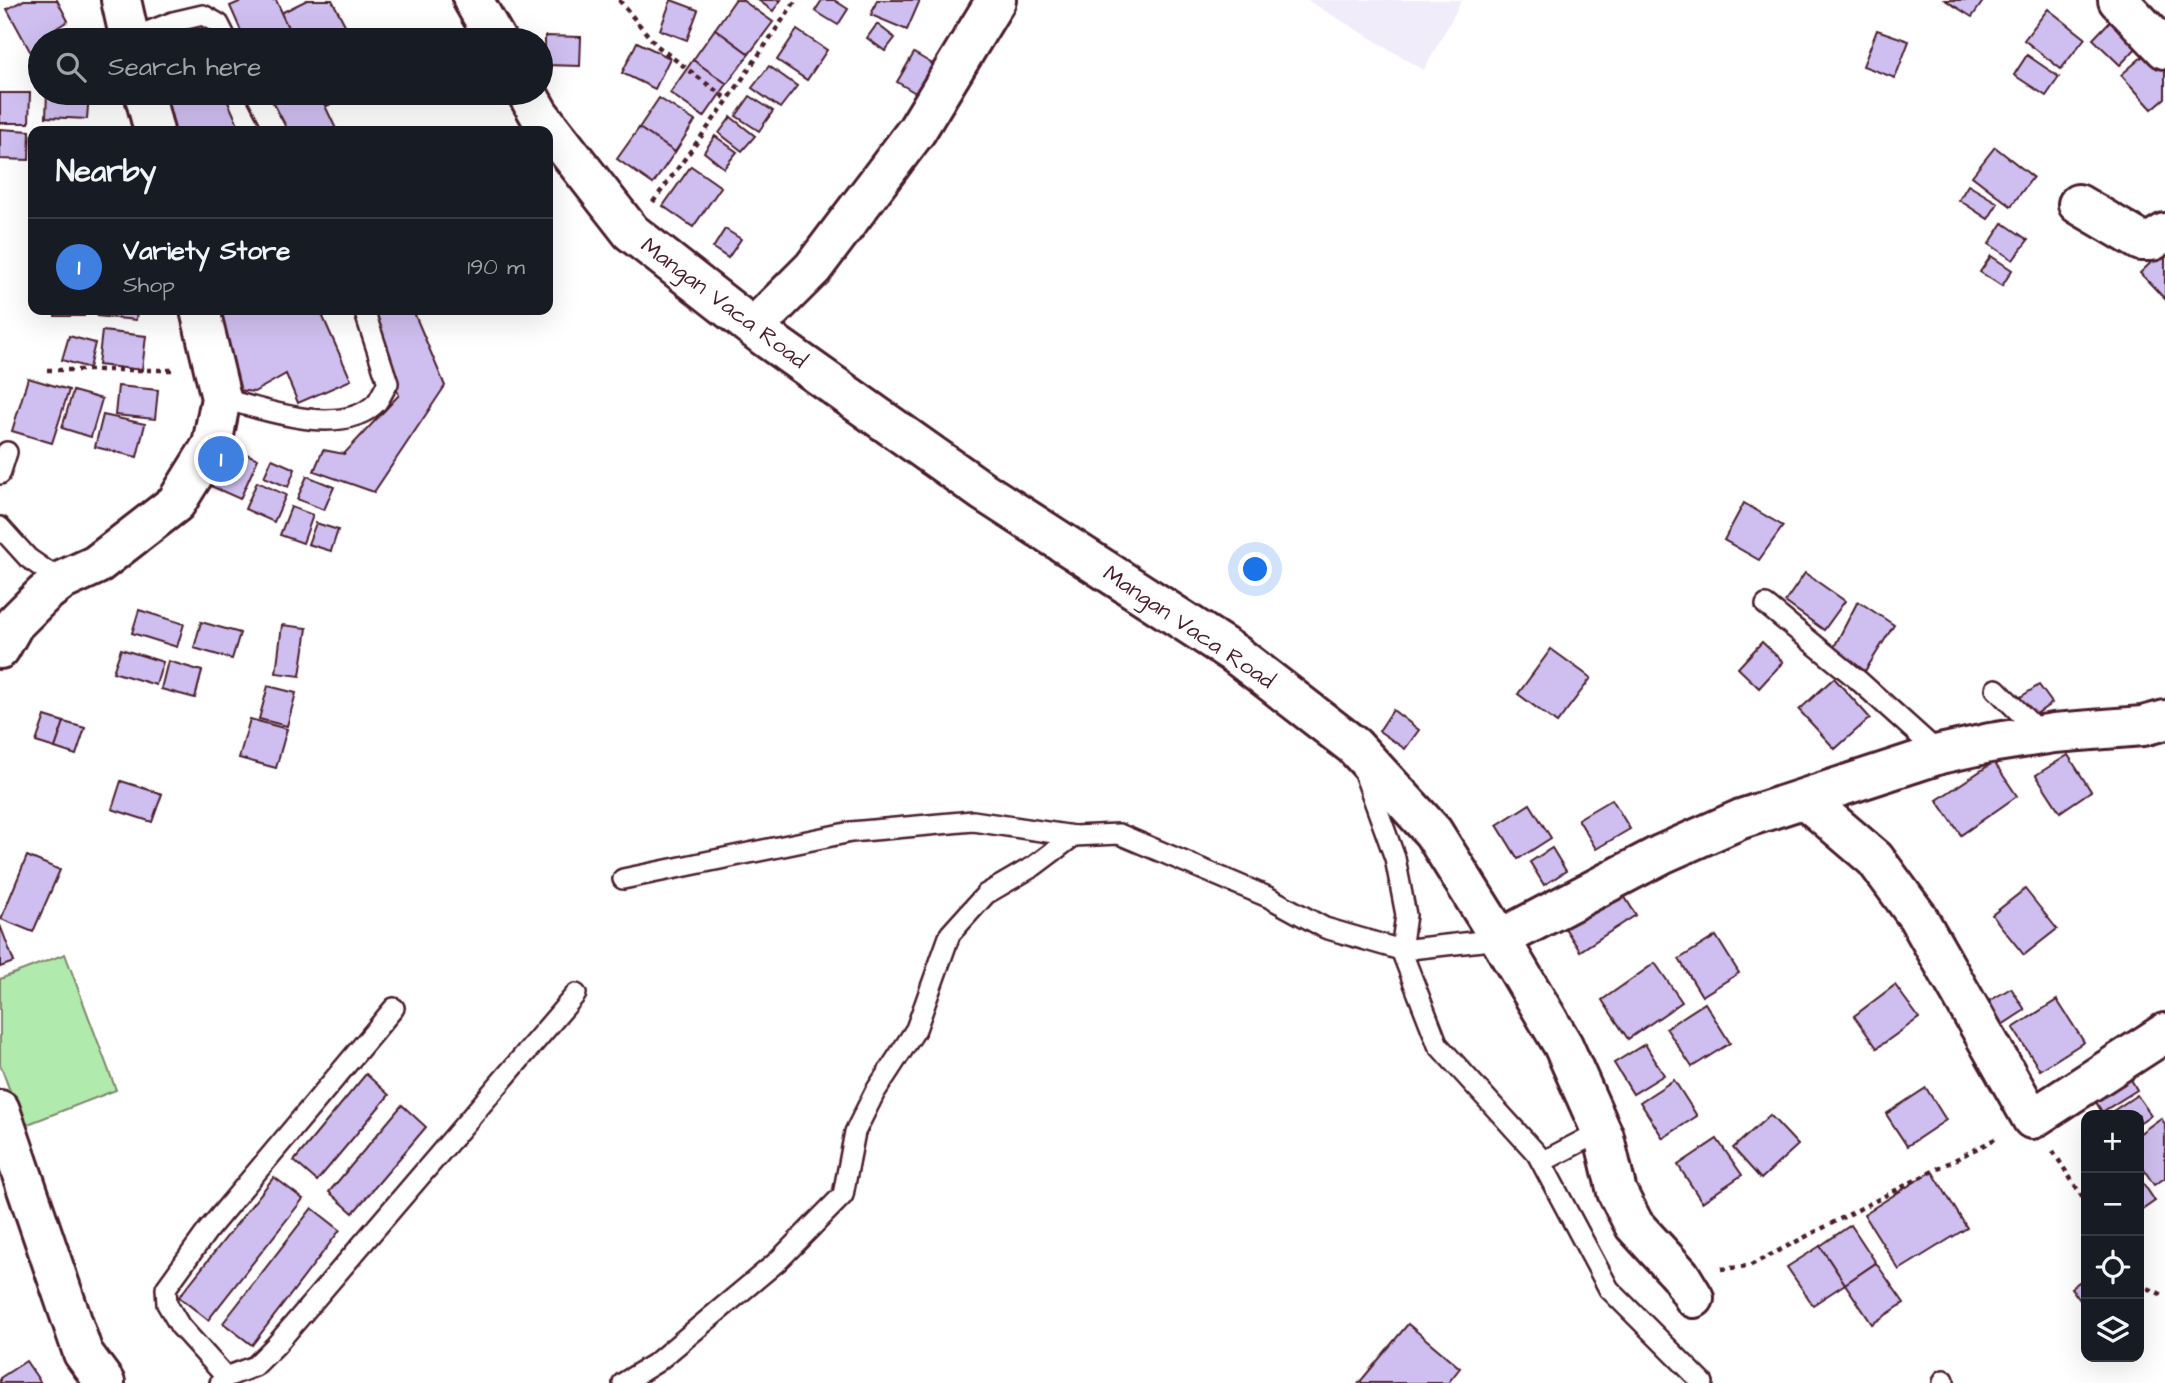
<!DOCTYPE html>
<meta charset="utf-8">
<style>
:root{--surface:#171b24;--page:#20242c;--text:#f1f3f6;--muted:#9ea1a6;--line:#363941;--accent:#db2777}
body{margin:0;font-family:"Architects Daughter",sans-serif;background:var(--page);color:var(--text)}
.controls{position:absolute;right:21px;bottom:21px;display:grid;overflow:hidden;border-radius:14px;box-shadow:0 7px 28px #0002}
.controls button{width:63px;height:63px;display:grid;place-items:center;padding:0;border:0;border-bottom:2px solid var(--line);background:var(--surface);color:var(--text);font:35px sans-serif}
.you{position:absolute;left:1256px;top:570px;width:24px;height:24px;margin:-18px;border:5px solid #fff;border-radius:50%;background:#1a73e8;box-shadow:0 0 0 10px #1a73e833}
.badge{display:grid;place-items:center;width:46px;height:46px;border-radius:50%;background:var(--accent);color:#fff;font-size:23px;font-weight:700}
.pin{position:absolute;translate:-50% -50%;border:4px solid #fff;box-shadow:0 2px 7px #0006}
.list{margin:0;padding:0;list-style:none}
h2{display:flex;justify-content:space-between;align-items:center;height:91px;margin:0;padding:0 28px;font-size:30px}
h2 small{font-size:23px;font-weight:400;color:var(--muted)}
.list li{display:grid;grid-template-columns:46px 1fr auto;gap:21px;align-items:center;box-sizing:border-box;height:98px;padding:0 28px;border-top:2px solid var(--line)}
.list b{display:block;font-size:26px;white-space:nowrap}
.list p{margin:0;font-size:23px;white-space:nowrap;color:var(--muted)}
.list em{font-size:23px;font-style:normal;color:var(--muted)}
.icon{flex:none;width:38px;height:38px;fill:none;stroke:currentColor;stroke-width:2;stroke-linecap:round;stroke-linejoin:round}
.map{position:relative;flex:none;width:2165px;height:1383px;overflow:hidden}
.search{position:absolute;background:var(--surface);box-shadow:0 7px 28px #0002;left:28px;top:28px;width:525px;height:77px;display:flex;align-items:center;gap:18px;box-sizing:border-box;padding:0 24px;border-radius:38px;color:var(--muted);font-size:26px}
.panel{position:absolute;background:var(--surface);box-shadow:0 7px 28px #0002;left:28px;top:126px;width:525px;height:189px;border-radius:14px}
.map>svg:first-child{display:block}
.built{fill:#f1ecfa}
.green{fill:#b1eaad;stroke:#7e846c;stroke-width:2}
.building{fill:#cfbff0;stroke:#4a1f2b;stroke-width:2}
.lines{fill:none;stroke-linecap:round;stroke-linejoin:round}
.lane-casing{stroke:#4a1f2b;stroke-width:24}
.street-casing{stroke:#4a1f2b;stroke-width:44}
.secondary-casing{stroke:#4a1f2b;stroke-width:44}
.path{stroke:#4a1f2b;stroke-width:4.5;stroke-dasharray:5 5;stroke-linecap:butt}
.lane{stroke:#fff;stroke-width:19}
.street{stroke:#fff;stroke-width:38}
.secondary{stroke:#fff;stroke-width:38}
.labels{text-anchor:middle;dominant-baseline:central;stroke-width:5;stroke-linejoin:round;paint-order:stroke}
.street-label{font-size:23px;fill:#4a1f2b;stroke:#fff}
</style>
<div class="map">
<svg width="2165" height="1383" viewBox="0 0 2165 1383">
<rect width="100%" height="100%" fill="#fff"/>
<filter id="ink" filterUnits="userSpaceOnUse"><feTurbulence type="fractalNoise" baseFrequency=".0143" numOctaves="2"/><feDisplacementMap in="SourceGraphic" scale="14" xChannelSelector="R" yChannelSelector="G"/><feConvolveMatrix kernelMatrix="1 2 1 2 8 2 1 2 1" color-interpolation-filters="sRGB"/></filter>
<g filter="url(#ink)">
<!-- built -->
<polygon class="built" points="1307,0 1462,0 1424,70"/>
<!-- green -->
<polygon class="green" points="65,954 116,1090 23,1126 0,1064 0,979"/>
<!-- building -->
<g class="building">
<polygon points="24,0 57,0 68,21 55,29 59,37 54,40 40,40 40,48 31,53 7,9"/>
<polygon points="244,0 276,0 295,40 245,40 230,6"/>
<polygon points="307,0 332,0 353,40 294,40 281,13"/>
<polygon points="671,0 698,10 687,40 660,30"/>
<polygon points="735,0 742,0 773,22 749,54 715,29"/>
<polygon points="758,0 781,0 773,11"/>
<polygon points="822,0 834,0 848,9 838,25 815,11"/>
<polygon points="877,0 920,0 907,30 871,15"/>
<polygon points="1945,0 1984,0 1972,17"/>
<polygon points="2048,9 2085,38 2061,69 2024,40"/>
<polygon points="2114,17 2141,43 2120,65 2093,39"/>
<polygon points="877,24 895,38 885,51 867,38"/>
<polygon points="715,29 749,54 727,84 693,60"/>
<polygon points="797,30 827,50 807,80 777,60"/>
<polygon points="1877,30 1909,41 1895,78 1863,66"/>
<polygon points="545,36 581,37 580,66 545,65"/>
<polygon points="637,42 670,58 655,89 622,73"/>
<polygon points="2150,50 2165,67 2165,98 2152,109 2121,75"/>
<polygon points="914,53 936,66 919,95 897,82"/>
<polygon points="2027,55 2059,77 2046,96 2014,75"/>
<polygon points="693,60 727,84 704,117 670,93"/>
<polygon points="769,66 797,86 780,108 752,88"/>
<polygon points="0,93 30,93 29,123 0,123"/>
<polygon points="47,93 89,93 87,119 46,117"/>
<polygon points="145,93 224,93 241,131 156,131"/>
<polygon points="268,93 319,93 337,131 285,131"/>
<polygon points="321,93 353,93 327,106"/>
<polygon points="750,96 773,111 759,131 736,116"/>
<polygon points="659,98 695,121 675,152 639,128"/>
<polygon points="731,117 755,136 742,151 719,133"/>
<polygon points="639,128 675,152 653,184 617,159"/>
<polygon points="0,129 30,131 29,160 0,159"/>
<polygon points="715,136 737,152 724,168 704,152"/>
<polygon points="1995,147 2033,177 2011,206 1972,176"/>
<polygon points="691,166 721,187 693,227 663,206"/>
<polygon points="1968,185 1998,203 1988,219 1959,200"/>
<polygon points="2003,223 2028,240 2013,260 1989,244"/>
<polygon points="725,229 741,239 728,258 713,248"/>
<polygon points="2163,251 2165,253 2165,299 2140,273"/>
<polygon points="1991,256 2012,270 2002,286 1980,272"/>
<rect x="55" y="310" width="29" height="6"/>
<polygon points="98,310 137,310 136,320 97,316"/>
<polygon points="206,310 320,310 351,380 298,403 286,374 254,392 229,389"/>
<polygon points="362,310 413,310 445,386 374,492 314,471 323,450 344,454 399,395"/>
<polygon points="102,331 146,336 142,370 98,365"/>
<polygon points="69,336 95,343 89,368 62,360"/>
<polygon points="28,378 69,390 52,443 12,431"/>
<polygon points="118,386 158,390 155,419 115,415"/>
<polygon points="73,391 102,399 91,437 62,428"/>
<polygon points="103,415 145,424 137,457 95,447"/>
<polygon points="221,443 258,459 240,499 204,483"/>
<polygon points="272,459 295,469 288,487 264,477"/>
<polygon points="307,476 334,487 324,510 297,499"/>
<polygon points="257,482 286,495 274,522 245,509"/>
<polygon points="1744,503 1783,526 1759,560 1724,540"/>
<polygon points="291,507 313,515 303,543 280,535"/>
<polygon points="316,523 338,530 331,551 308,544"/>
<polygon points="1805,573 1845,601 1824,630 1785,602"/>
<polygon points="1858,601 1894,625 1865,671 1833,649"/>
<polygon points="139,610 184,624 177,647 132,633"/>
<polygon points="201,622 240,633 232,659 194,648"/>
<polygon points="282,625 307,628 300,676 276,673"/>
<polygon points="1762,642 1783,662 1759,688 1738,668"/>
<polygon points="121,649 163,662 156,685 113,672"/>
<polygon points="1551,649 1591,678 1557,723 1518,694"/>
<polygon points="168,661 202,671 195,698 161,689"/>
<polygon points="1834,678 1870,718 1835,749 1799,710"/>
<polygon points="2039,685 2052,703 2032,717 2019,698"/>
<polygon points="268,686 296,693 287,726 259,719"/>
<polygon points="1393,710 1419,730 1405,749 1379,731"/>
<polygon points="45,716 64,722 55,748 36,742"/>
<polygon points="250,719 287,729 276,768 239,758"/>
<polygon points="64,722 85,728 76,755 55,748"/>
<polygon points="2068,755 2091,791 2060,812 2036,775"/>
<polygon points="1994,762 2017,796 1961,835 1937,800"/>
<polygon points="121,781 162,794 152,822 112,809"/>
<polygon points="1612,799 1630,829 1596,849 1578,819"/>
<polygon points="1530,804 1551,838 1518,859 1497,825"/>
<polygon points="1552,848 1566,871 1544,885 1530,862"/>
<polygon points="27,856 60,870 33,932 1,919"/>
<polygon points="2025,889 2057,929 2024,955 1992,915"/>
<polygon points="1621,891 1636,915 1580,951 1565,928"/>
<polygon points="0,925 14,962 0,967"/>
<polygon points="1716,936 1739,973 1702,996 1679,959"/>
<polygon points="1655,963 1682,1002 1628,1039 1602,1000"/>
<polygon points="1895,985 1919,1018 1877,1048 1854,1016"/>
<polygon points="2011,988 2025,1010 1991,1032 1976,1009"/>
<polygon points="2057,1000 2084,1042 2040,1070 2013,1028"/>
<polygon points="1705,1003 1730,1043 1692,1067 1666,1028"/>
<polygon points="1645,1044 1664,1075 1633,1094 1614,1063"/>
<polygon points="366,1074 389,1095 317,1181 294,1161"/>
<polygon points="2128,1074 2137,1090 2102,1112 2093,1097"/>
<polygon points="1674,1080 1697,1116 1663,1138 1640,1102"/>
<polygon points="1926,1088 1946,1120 1907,1146 1886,1114"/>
<polygon points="2137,1095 2151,1115 2139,1123 2139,1115 2107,1115"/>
<polygon points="402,1105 426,1127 353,1213 329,1192"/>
<polygon points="1770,1115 1798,1145 1761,1179 1733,1148"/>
<polygon points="2161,1118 2165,1124 2165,1178 2154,1185 2139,1162 2139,1134"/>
<polygon points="1717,1139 1742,1175 1702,1202 1678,1165"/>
<polygon points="1932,1171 1967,1228 1899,1270 1864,1214"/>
<polygon points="274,1177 303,1199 208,1320 179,1297"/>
<polygon points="2139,1177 2155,1201 2139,1212"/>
<polygon points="312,1208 340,1230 252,1345 223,1323"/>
<polygon points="1851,1225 1876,1263 1845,1284 1820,1246"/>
<polygon points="1820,1246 1845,1284 1813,1305 1787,1267"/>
<polygon points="1876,1263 1904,1303 1872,1324 1845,1284"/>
<polygon points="2086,1277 2086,1308 2071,1288"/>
<polygon points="1408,1324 1460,1368 1448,1383 1359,1383"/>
<polygon points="26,1361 41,1383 0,1383 0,1378"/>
</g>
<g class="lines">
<!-- lane casing -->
<g class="lane-casing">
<g id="lane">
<polyline points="129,39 173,22 203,15 219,24 227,40"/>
<polyline points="256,93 276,131"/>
<path d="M221 398C261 409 343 439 377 402 381 397 384 389 388 383L364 310"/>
<polyline points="0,474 7,452"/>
<polyline points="0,527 28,558 61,581"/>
<polyline points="1766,605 1858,680 1940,754"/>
<polyline points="1996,689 2042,735"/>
<polyline points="1363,770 1395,858 1406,915 1401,950 1438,1045 1537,1154 1609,1289 1703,1383"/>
<polyline points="623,879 851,832 973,821 1074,836"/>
<polyline points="1542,1162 1601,1131"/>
<polyline points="226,1377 180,1326 167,1304 166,1288 208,1230 394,1008"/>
<polyline points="220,1383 226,1377 255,1366 276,1345 576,994"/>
<polyline points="623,1383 657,1362 778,1261 843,1195 855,1132 875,1092 916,1029 950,934 986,894 1034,866 1074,836 1119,834 1268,897 1325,928 1401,950 1500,939"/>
<polyline points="1943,1383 1944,1380"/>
</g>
</g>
<!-- street casing -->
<g class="street-casing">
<g id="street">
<polyline points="473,0 496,40"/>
<polyline points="2118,0 2165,49"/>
<polyline points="527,93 539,114 631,232 765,337 984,492 1235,654 1354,746 1433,832 1500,939 1563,1045 1604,1137 1617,1192 1634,1225 1680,1275 1694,1298"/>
<polyline points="2078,204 2141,241 2152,241 2165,233"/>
<polyline points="754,327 813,268 917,130 996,0"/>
<polyline points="1805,799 1875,859 1917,916 2032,1119 2165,1033"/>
<polyline points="1500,939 1662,854 1741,819 1940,754 1990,743 2054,733 2143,726 2165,720"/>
</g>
</g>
<!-- secondary casing -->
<g class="secondary-casing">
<g id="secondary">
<polyline points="121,0 130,40"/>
<polyline points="144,93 154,131"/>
<polyline points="0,649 14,624 44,594 61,581 96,565 176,503 212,445 221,398 200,310"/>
<polyline points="0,1110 83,1353 105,1383"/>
</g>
</g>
<!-- path -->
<g class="path">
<polyline points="619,0 656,45 728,100"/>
<polyline points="653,202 728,100 796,0"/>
<polyline points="47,370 175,370"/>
<polyline points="2053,1151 2086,1203"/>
<polyline points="1721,1269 1749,1266 1999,1137"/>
<polyline points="2139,1284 2165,1296"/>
</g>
<!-- lane -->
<use href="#lane" class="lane"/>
<!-- street -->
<use href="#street" class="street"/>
<!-- secondary -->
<use href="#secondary" class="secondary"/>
</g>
</g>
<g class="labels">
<!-- street labels -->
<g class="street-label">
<text transform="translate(724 303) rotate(37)">Mangan Vaca Road</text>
<text transform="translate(1189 627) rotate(34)">Mangan Vaca Road</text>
</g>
</g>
</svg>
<div class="controls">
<button>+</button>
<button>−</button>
<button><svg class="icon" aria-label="locate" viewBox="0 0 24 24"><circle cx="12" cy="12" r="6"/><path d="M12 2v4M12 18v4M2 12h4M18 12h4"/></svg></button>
<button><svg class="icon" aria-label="layers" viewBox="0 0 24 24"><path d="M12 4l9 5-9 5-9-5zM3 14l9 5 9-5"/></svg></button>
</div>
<div class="you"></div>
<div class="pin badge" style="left:221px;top:459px;background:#3f7fe0">1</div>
<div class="search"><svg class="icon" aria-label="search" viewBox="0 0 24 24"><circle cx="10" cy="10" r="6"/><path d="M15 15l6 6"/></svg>Search here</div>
<section class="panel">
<h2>Nearby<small></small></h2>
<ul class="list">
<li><span class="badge" style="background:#3f7fe0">1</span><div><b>Variety Store</b><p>Shop</p></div><em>190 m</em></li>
</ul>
</section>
</div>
